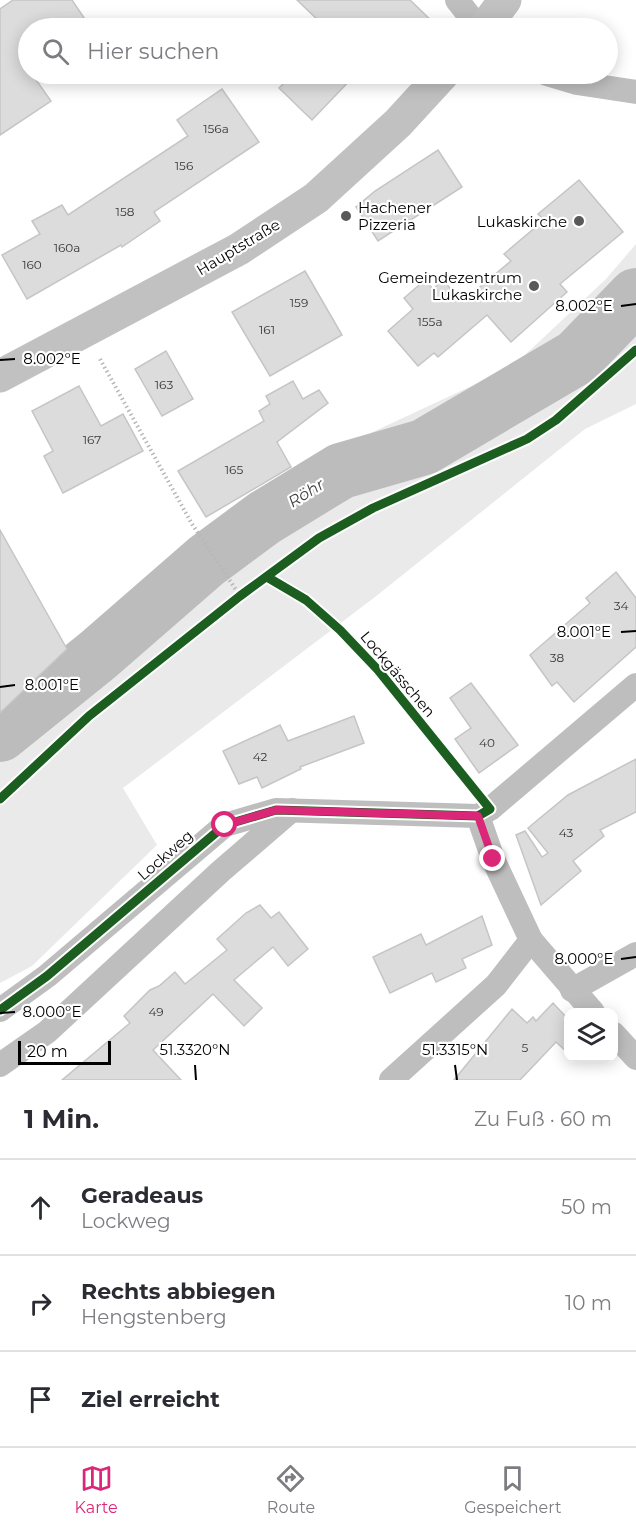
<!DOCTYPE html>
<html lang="de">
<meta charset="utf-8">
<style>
:root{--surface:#fff;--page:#f7f7f7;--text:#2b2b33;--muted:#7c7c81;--line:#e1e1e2;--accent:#db2777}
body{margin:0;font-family:Montserrat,sans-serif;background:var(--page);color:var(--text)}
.controls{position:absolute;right:18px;bottom:18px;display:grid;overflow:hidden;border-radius:12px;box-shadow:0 3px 15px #0003}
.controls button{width:54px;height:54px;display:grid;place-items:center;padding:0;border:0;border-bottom:2px solid var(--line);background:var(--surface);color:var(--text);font:30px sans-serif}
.scale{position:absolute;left:18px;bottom:15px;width:93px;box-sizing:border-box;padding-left:6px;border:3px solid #000;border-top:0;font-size:16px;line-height:21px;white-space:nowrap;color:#000;-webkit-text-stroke:4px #fff;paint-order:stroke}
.stop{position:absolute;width:18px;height:18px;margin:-14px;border:4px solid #db2777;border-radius:50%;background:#fff}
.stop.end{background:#db2777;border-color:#fff;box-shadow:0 2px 6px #0008}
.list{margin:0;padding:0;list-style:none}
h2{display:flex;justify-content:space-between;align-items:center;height:78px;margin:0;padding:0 24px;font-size:26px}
h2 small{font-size:20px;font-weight:400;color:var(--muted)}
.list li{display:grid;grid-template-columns:39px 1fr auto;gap:18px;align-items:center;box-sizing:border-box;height:96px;padding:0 24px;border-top:2px solid var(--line)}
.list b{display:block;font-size:22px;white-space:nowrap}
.list p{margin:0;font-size:20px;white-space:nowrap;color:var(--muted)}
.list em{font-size:20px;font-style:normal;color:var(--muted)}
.icon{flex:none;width:33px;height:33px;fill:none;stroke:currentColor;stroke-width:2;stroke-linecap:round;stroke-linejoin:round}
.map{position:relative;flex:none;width:636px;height:1080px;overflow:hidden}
.search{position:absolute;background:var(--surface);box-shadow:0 3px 15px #0003;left:18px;right:18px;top:18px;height:66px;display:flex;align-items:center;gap:15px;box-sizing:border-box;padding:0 21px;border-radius:33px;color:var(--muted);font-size:22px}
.sheet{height:366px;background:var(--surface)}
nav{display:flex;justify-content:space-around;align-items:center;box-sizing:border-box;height:84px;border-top:2px solid var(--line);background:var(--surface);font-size:16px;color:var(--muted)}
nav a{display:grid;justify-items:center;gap:3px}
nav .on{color:var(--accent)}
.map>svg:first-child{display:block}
.green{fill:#eaeaea}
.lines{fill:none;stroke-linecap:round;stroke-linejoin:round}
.river{stroke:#bcbcbc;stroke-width:56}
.building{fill:#dcdcdc;stroke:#c5c5c5;stroke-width:1.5}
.path{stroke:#b8b8b8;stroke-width:4;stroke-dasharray:1.5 3;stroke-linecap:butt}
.minor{stroke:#bebebe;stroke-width:24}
.secondary{stroke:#c1c1c1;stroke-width:33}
.cycleway-casing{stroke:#fff;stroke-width:13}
.cycleway{stroke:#1b5e20;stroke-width:9}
.route{stroke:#db2777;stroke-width:8}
.ticks{fill:none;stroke:#000;stroke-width:2}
.poi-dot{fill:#595959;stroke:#fff;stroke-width:2}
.labels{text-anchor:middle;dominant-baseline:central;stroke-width:4.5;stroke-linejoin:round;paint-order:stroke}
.number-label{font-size:12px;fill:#373737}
.poi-label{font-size:15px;fill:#000;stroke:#fff;text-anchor:end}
.street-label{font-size:15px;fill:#000;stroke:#fff}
.water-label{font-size:16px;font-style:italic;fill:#404040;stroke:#fff}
.ticks-label{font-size:15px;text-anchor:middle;fill:#000;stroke:#fff;stroke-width:4.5;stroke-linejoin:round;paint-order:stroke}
</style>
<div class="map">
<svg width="636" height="1080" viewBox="0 0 636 1080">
<rect width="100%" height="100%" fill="#fff"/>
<!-- green -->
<polygon class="green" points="636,244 636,404 585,429 375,597 123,788 157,845 32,966 0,983 0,745 110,635 332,451 512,367 606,279"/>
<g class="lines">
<!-- river -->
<polyline class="river" points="0,734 98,655 206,561 264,518 341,471 424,447 577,357 636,296"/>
</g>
<!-- building -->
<g class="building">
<polygon points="13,0 72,0 91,28 28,28 28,74 32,74 51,101 0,135 0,9"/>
<polygon points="297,0 410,0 439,28 318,28 322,24"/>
<polygon points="276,74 356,74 312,120 279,88 285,82"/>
<polygon points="222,89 259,142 154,212 160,221 122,247 121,245 27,299 2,255 40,234 32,221 62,205 68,215 188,136 177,120"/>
<polygon points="438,150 462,187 378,241 356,207 375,191"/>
<polygon points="579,180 623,232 560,284 567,292 511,342 487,315 438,357 434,353 418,366 388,331 413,309 404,298 425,280 433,289 443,280 462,302 511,261 504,254 544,220 538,214"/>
<polygon points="305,271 342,335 270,376 232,312"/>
<polygon points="166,351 193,399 162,416 135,369"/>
<polygon points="293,381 303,399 319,390 328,403 277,442 291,467 206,517 178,471 264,421 259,411 270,404 266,396"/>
<polygon points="79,386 101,426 123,414 143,451 63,493 44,456 53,451 32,411"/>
<polygon points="0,530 67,649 0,713"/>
<polygon points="616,572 636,598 636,647 574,702 557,682 552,686 530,655 590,603 586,598"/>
<polygon points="471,683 518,745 479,773 455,739 471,728 450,698"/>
<polygon points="354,716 364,743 300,767 301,769 262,788 257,777 239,784 223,751 280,725 288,741"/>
<polygon points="636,759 636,812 600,830 604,836 573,861 581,871 541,905 516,835 525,831 542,857 548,853 528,828 568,795"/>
<polygon points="260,905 271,918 279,912 308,949 288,966 273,947 234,980 262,1008 244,1026 213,994 153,1050 181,1080 62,1080 130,1023 124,1016 150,990 159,986 175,972 185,984 227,950 217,939 246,913"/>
<polygon points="482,916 492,945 462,959 466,968 436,982 432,973 390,993 373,957 421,934 426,945"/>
<polygon points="553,1003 568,1019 568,1053 556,1042 520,1080 454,1080 512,1009 527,1023 533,1017 536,1021"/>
</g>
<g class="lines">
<!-- path -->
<g class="path">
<polyline points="100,359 192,524 240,596"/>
<path d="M267 577C280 585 295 592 307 601 373 650 421 724 472 788"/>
</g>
<!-- minor -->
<g class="minor">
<polyline points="457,0 479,28"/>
<polyline points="547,74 577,83 636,92"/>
<polyline points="478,816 493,859 531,940 593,1012"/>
<polyline points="572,990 636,954"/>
<polyline points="0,1010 47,976 225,825 276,810 478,816 490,809 636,685"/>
<polyline points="614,1034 636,1058"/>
<polyline points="0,1065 47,1032 221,871 292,810"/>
<polyline points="391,1080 496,985 531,940"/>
</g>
<!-- secondary -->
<g class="secondary">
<polyline points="484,28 505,0"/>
<polyline points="0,376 239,249 316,198 398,123 443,74"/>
</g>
<!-- cycleway casing -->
<g class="cycleway-casing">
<g id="cycleway">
<polyline points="0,799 89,716 240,596 319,538 373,508 527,439 556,420 636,350"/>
<polyline points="0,1010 47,976 225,825 276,810 478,816 490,809 378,670 340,630 306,600 267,577"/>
</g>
</g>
<!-- cycleway -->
<use href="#cycleway" class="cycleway"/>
</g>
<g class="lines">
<!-- route -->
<polyline class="route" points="225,825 276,810 478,816 493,859"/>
</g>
<!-- ticks -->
<path class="ticks" d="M621 306 636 304M0 360 15 359M621 632 636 631M0 687 15 685M621 959 636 957M0 1013 15 1012M195 1065 196 1080M455 1065 457 1080"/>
<!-- markers -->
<g class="poi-dot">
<circle cx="346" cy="216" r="6"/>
<circle cx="579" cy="221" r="6"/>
<circle cx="534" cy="286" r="6"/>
</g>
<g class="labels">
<!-- number labels -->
<g class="number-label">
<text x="216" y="128">156a</text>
<text x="184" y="165">156</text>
<text x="125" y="211">158</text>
<text x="67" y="247">160a</text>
<text x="32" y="264">160</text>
<text x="299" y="302">159</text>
<text x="430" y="321">155a</text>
<text x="267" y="329">161</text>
<text x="164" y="384">163</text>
<text x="92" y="439">167</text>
<text x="234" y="469">165</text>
<text x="621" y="605">34</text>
<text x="557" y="657">38</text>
<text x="487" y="742">40</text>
<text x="260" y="756">42</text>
<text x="566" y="832">43</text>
<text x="156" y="1011">49</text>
<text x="525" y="1047">5</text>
</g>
<!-- poi labels -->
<g class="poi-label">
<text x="358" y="207" text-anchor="start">Hachener<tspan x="358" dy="17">Pizzeria</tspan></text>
<text x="567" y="221">Lukaskirche</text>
<text x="522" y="277">Gemeindezentrum<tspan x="522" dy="17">Lukaskirche</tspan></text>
</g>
<!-- street labels -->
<g class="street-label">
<text transform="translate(238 247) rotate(-31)">Hauptstraße</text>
<text transform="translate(398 674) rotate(50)">Lockgässchen</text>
<text transform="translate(165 855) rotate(-41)">Lockweg</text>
</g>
<!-- water labels -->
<g class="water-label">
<text transform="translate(306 493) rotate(-32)">Röhr</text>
</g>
</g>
<g class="ticks-label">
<text x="584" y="311">8.002°E</text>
<text x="52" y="364">8.002°E</text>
<text x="584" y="637">8.001°E</text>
<text x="52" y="690">8.001°E</text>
<text x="584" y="964">8.000°E</text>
<text x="52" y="1017">8.000°E</text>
<text x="195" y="1055">51.3320°N</text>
<text x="455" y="1055">51.3315°N</text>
</g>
</svg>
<div class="controls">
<button><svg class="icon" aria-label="layers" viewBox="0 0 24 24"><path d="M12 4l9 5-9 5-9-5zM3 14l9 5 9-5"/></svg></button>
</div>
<div class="scale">20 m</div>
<div class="stop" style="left:225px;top:825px"></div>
<div class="stop end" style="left:493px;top:859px"></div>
<div class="search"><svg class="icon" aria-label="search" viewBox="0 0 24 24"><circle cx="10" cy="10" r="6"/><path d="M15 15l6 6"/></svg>Hier suchen</div>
</div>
<section class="sheet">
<h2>1 Min.<small>Zu Fuß · 60 m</small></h2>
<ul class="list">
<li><svg class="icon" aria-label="ahead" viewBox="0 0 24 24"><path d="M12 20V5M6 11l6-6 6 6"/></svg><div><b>Geradeaus</b><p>Lockweg</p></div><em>50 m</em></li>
<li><svg class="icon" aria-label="right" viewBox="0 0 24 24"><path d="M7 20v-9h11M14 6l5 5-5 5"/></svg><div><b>Rechts abbiegen</b><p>Hengstenberg</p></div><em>10 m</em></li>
<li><svg class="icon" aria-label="arrive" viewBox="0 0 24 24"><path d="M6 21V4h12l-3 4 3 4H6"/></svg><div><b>Ziel erreicht</b></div></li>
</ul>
</section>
<nav>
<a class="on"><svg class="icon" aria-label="map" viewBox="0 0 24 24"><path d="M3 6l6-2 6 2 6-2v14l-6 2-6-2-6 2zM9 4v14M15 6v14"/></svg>Karte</a>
<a><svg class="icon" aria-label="directions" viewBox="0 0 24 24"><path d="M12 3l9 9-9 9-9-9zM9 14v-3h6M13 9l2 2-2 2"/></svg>Route</a>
<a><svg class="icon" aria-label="saved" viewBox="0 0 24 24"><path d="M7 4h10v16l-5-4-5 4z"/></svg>Gespeichert</a>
</nav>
